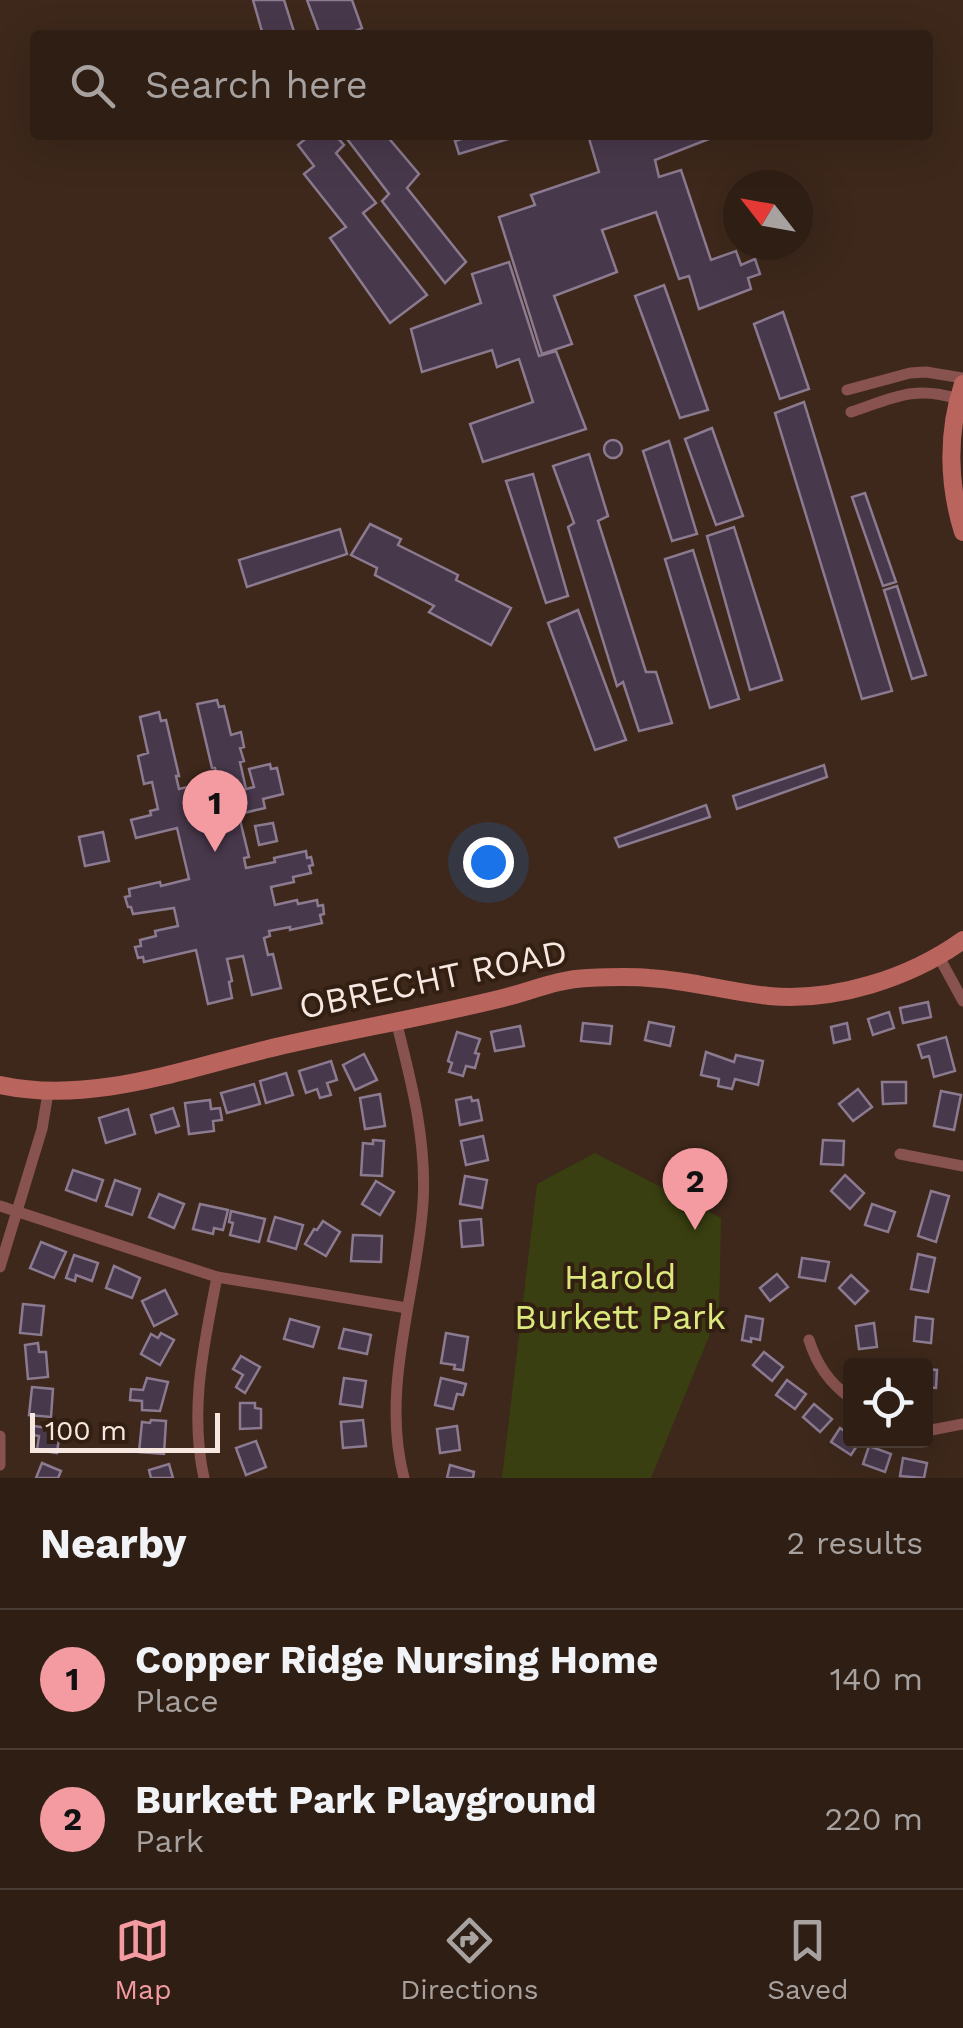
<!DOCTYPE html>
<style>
:root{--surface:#2e1e14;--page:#36271d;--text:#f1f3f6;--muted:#a7a2a0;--line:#493c34;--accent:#f49aa1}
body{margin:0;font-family:"Work Sans",sans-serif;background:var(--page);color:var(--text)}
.controls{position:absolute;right:30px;bottom:30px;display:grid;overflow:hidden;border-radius:10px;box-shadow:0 10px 40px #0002}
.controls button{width:90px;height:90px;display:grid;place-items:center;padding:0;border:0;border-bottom:2px solid var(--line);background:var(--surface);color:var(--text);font:50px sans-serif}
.compass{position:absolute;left:723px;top:170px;width:90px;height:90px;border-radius:50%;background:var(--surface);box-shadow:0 10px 40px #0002;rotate:301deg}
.scale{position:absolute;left:30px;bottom:25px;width:190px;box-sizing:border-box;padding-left:10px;border:5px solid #f6e8e0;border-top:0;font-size:28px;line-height:35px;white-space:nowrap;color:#f6e8e0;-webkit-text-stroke:8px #331e12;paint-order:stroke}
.you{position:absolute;left:488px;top:862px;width:35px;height:35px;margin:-25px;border:8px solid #fff;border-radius:50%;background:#1a73e8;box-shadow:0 0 0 15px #1a73e833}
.badge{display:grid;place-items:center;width:65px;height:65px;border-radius:50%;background:var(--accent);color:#111;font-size:32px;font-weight:700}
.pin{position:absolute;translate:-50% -82px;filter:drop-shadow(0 2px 5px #0008)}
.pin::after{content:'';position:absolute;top:52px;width:35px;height:30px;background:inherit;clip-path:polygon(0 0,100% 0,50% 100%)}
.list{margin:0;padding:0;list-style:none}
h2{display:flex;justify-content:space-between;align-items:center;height:130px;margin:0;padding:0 40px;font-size:42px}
h2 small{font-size:32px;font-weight:400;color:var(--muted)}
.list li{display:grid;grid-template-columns:65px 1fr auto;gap:30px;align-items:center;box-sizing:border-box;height:140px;padding:0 40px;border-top:2px solid var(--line)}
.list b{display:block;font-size:38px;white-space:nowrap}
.list p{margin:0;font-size:32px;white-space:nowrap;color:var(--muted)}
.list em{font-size:32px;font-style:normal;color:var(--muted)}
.icon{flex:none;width:55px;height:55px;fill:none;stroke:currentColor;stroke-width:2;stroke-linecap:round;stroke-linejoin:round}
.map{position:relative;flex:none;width:963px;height:1478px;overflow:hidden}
.search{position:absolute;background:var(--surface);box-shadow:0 10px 40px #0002;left:30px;right:30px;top:30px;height:110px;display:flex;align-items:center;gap:25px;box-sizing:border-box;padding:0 35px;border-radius:10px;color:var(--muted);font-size:38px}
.sheet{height:410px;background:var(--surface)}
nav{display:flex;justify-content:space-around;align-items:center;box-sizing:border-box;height:140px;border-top:2px solid var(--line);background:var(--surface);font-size:28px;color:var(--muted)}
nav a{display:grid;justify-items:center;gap:5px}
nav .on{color:var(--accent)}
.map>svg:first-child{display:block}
.green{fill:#393f10}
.building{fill:#48384b;stroke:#8b7a90;stroke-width:2.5}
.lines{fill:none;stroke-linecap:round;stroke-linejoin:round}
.street{stroke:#88524e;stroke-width:11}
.secondary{stroke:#ba645e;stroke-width:18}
.labels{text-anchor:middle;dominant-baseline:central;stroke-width:8;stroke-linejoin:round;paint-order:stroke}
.street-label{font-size:35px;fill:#f6e8e0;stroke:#331e12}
.park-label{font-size:35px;fill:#dbe97c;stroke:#331e12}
</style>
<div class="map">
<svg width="963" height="1478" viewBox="0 0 963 1478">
<rect width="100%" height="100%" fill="#3d281b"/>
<!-- green -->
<polygon class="green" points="595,1153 721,1218 719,1312 651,1478 502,1478 537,1184"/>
<!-- building -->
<g class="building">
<polygon points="253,0 284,0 295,35 263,35"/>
<polygon points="307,0 352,0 362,28 347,35 320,35"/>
<polygon points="310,135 335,135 344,145 336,153 376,203 363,213 427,295 390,323 330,238 346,227 304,174 314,166 298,145"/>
<polygon points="344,135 386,135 419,174 407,188 466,262 445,283 382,201 389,194"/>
<polygon points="474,135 521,135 459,154 455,141"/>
<polygon points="588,135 719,135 655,160 659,177 681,170 711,260 736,251 741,265 755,259 760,274 748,278 751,289 699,309 689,276 679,279 656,212 602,230 617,272 554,296 572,344 542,354 499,217 535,205 531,195 599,172"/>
<polygon points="509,262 539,356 556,351 586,429 483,462 470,424 533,402 519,359 497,367 492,350 422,372 411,329 481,303 472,274"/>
<polygon points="664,285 708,410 680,418 635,296"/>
<polygon points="783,312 809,389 780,399 754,324"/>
<polygon points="804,402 892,691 862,699 775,413"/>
<polygon points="712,428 743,516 716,525 685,439"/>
<circle cx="613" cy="449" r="9"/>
<polygon points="669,441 697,534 672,541 643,451"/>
<polygon points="589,454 608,516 598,521 646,672 656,672 672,723 639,731 623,682 617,686 568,527 574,523 553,466"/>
<polygon points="533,474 568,596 546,603 506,481"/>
<polygon points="865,493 896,582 883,586 852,497"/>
<polygon points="370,524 401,539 398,545 458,575 456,580 511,608 491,645 429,612 434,606 375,575 377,568 351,555"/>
<polygon points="734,527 782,680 750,690 707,536"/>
<polygon points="340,529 347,554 247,587 239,560"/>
<polygon points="693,550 739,699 710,708 665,559"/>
<polygon points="897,586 926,675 912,679 884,590"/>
<polygon points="578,610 626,740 595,750 548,623"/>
<polygon points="217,700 219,707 224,706 231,735 241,732 244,747 240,748 244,761 240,762 246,789 254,787 249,769 270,764 271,769 277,768 283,794 263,799 265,808 235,815 237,820 240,820 249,857 244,858 246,868 275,862 274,858 306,851 307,858 311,857 313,865 309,866 311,873 293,877 294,882 271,887 275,905 297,900 298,904 317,900 318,906 323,905 324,914 320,915 322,923 290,930 290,927 269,931 270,936 264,938 268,955 273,954 281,988 252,995 243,956 227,959 232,981 229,982 232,998 208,1004 196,950 144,962 143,957 138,958 135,947 141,946 140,940 156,936 155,931 178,926 174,908 133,914 131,907 128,907 125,897 130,896 129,889 160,882 161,886 189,879 177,828 136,838 131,820 151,815 150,811 158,809 152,782 144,784 138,756 148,753 140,717 159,712 161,721 166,720 179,776 176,776 179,789 213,781 215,790 220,789 215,768 212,768 197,704"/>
<polygon points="824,765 827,777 737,809 733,796"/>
<polygon points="706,805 710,817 619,847 615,838"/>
<polygon points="273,823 277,841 259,845 255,826"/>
<polygon points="103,832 109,861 85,866 79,837"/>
<polygon points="928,1002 931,1017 903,1023 900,1008"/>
<polygon points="889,1012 894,1028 873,1035 868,1019"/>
<polygon points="649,1022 674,1027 670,1046 645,1040"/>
<polygon points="583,1023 612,1026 610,1044 581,1041"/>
<polygon points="847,1023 850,1039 834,1043 831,1027"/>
<polygon points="520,1026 524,1046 495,1051 491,1032"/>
<polygon points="457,1032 480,1039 475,1053 479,1054 475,1068 466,1066 463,1076 449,1072 452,1063 448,1061"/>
<polygon points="946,1037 955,1071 934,1077 929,1056 922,1058 918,1045"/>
<polygon points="706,1052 734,1062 736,1055 763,1061 758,1085 735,1079 732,1089 718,1086 719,1079 701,1075"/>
<polygon points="364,1054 377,1080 355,1090 343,1065"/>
<polygon points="331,1061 337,1080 327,1083 331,1095 320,1098 317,1089 306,1093 299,1071"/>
<polygon points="286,1073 293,1095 266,1103 260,1081"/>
<polygon points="882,1082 906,1082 906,1103 883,1104"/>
<polygon points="254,1084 260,1104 227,1113 221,1093"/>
<polygon points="858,1089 872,1107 853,1121 839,1104"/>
<polygon points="941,1091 961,1095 954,1130 934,1126"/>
<polygon points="380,1094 385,1126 365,1129 360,1098"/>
<polygon points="471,1097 472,1101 478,1100 482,1120 460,1125 456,1100"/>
<polygon points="210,1100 211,1109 220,1108 222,1120 213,1121 214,1131 189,1134 185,1103"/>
<polygon points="173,1108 179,1126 156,1133 151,1115"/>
<polygon points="128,1109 135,1134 106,1143 99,1118"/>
<polygon points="483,1136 488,1160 466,1165 461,1141"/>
<polygon points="373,1140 384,1141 382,1176 361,1175 363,1143 373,1144"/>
<polygon points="823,1140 844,1141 843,1165 821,1164"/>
<polygon points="73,1170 103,1180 96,1201 66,1190"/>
<polygon points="845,1175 864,1193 850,1209 831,1191"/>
<polygon points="465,1176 487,1180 482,1208 460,1204"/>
<polygon points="115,1180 140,1189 132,1215 106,1206"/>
<polygon points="376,1181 394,1192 380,1215 362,1204"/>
<polygon points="931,1191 949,1196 936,1242 918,1236"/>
<polygon points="159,1194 184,1204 174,1228 149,1217"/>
<polygon points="200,1204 228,1210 223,1230 214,1228 213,1234 193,1229"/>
<polygon points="872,1204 895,1212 888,1232 865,1225"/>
<polygon points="231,1211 265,1219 259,1242 230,1235 233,1223 229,1222"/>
<polygon points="275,1217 303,1225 296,1249 268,1241"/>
<polygon points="481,1219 483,1245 462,1247 460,1221"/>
<polygon points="323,1221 340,1232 326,1256 305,1244 314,1229 317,1230"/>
<polygon points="353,1235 382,1236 381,1262 351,1261"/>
<polygon points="41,1242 66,1252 54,1278 30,1268"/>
<polygon points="918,1254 935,1258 928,1292 911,1289"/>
<polygon points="74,1255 98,1263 92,1281 76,1275 75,1281 66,1278"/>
<polygon points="802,1258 829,1262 825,1281 799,1277"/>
<polygon points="114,1266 140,1278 132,1298 106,1288"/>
<polygon points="777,1274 788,1287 770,1301 760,1288"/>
<polygon points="851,1275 868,1291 855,1304 839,1288"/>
<polygon points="165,1290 177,1314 154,1326 142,1301"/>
<polygon points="23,1304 44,1306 41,1335 20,1333"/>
<polygon points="746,1316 763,1319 760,1340 751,1338 751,1342 742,1340"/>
<polygon points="916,1317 933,1319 931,1343 914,1341"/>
<polygon points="290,1319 319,1327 313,1347 284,1339"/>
<polygon points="874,1323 877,1347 859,1349 856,1326"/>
<polygon points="344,1329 371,1335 367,1354 339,1348"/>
<polygon points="161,1333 174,1340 160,1365 141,1354 151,1334 158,1338"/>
<polygon points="446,1333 468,1337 463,1370 454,1369 455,1365 441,1363"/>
<polygon points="38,1343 39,1352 46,1352 48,1377 28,1379 25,1345"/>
<polygon points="764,1352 783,1367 772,1381 753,1365"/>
<polygon points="241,1356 260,1367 245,1393 236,1387 243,1375 233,1369"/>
<polygon points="926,1369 937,1370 936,1388 926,1387"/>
<polygon points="147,1378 168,1382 160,1411 142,1410 142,1401 130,1400 131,1389 143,1390"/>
<polygon points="344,1378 366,1381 362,1407 340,1404"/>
<polygon points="441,1378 466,1384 463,1395 457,1394 453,1409 435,1405"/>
<polygon points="787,1380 806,1394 795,1409 776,1395"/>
<polygon points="32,1387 53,1389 51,1417 29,1415"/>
<polygon points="240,1403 255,1403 255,1408 261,1409 261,1428 240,1429"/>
<polygon points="814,1404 832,1419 820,1432 803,1417"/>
<polygon points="151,1420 166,1421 164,1454 139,1452 142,1422 150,1423"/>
<polygon points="363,1420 366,1446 343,1448 341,1422"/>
<polygon points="34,1426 60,1430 57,1453 37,1450 39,1436 33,1435"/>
<polygon points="457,1426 460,1450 440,1453 437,1429"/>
<polygon points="840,1428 850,1435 850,1440 860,1441 851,1455 831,1442"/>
<polygon points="256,1441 266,1467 246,1475 236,1448"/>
<polygon points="869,1446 891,1454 885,1472 863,1464"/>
<polygon points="903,1458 927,1463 924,1478 900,1476"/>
<polygon points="42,1463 61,1471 58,1478 36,1478"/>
<polygon points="169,1464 173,1478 151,1478 149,1470"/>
<polygon points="450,1465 474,1472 473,1478 447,1478"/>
</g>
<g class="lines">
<!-- street -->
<g class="street">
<polyline points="847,390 910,373 926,372 963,378"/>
<path d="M851 412C893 398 914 385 958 399"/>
<polyline points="939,957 963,1001"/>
<path d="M396 1021C411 1080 427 1141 423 1203 417 1293 380 1388 404 1478"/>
<polyline points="900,1154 963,1166"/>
<polyline points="0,1206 217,1277 407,1308"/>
<polyline points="0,1267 42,1129 48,1093"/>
<path d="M809 1340C817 1365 829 1382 850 1398"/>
<polyline points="926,1431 963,1424"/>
<polyline points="0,1436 0,1465"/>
<path d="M204 1478C189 1410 204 1344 217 1277"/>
</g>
<!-- secondary -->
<g class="secondary">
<path d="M963 384C947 432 948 484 963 532"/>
<path d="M0 1085C93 1105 186 1068 276 1047 350 1030 425 1017 499 999 529 992 557 979 588 978 608 977 629 976 649 978 689 980 729 992 769 996 835 1002 910 978 963 940"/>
</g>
</g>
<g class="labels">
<!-- street labels -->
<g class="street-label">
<text transform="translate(433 979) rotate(-12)">OBRECHT ROAD</text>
</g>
<!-- park labels -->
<g class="park-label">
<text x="620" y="1277">Harold<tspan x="620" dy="40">Burkett Park</tspan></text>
</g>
</g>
</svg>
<div class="controls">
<button><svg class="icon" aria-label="locate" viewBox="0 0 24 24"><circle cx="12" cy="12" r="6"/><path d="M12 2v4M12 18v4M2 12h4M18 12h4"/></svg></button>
</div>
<svg class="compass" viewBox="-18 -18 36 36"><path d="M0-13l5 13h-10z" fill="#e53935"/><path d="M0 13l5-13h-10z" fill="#a7a2a0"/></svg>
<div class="scale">100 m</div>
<div class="you"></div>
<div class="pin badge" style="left:215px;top:852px">1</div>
<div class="pin badge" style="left:695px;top:1230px">2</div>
<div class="search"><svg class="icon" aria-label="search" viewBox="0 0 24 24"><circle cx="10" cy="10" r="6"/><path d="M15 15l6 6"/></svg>Search here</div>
</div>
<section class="sheet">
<h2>Nearby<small>2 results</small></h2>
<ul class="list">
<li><span class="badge">1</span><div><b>Copper Ridge Nursing Home</b><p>Place</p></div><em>140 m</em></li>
<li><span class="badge">2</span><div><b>Burkett Park Playground</b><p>Park</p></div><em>220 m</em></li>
</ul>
</section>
<nav>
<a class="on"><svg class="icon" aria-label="map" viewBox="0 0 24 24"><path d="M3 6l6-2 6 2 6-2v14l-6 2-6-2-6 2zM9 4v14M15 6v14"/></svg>Map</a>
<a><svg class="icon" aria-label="directions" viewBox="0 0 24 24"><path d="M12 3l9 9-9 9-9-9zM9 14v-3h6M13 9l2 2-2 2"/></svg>Directions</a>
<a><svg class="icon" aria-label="saved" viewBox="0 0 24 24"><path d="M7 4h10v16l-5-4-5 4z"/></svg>Saved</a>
</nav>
